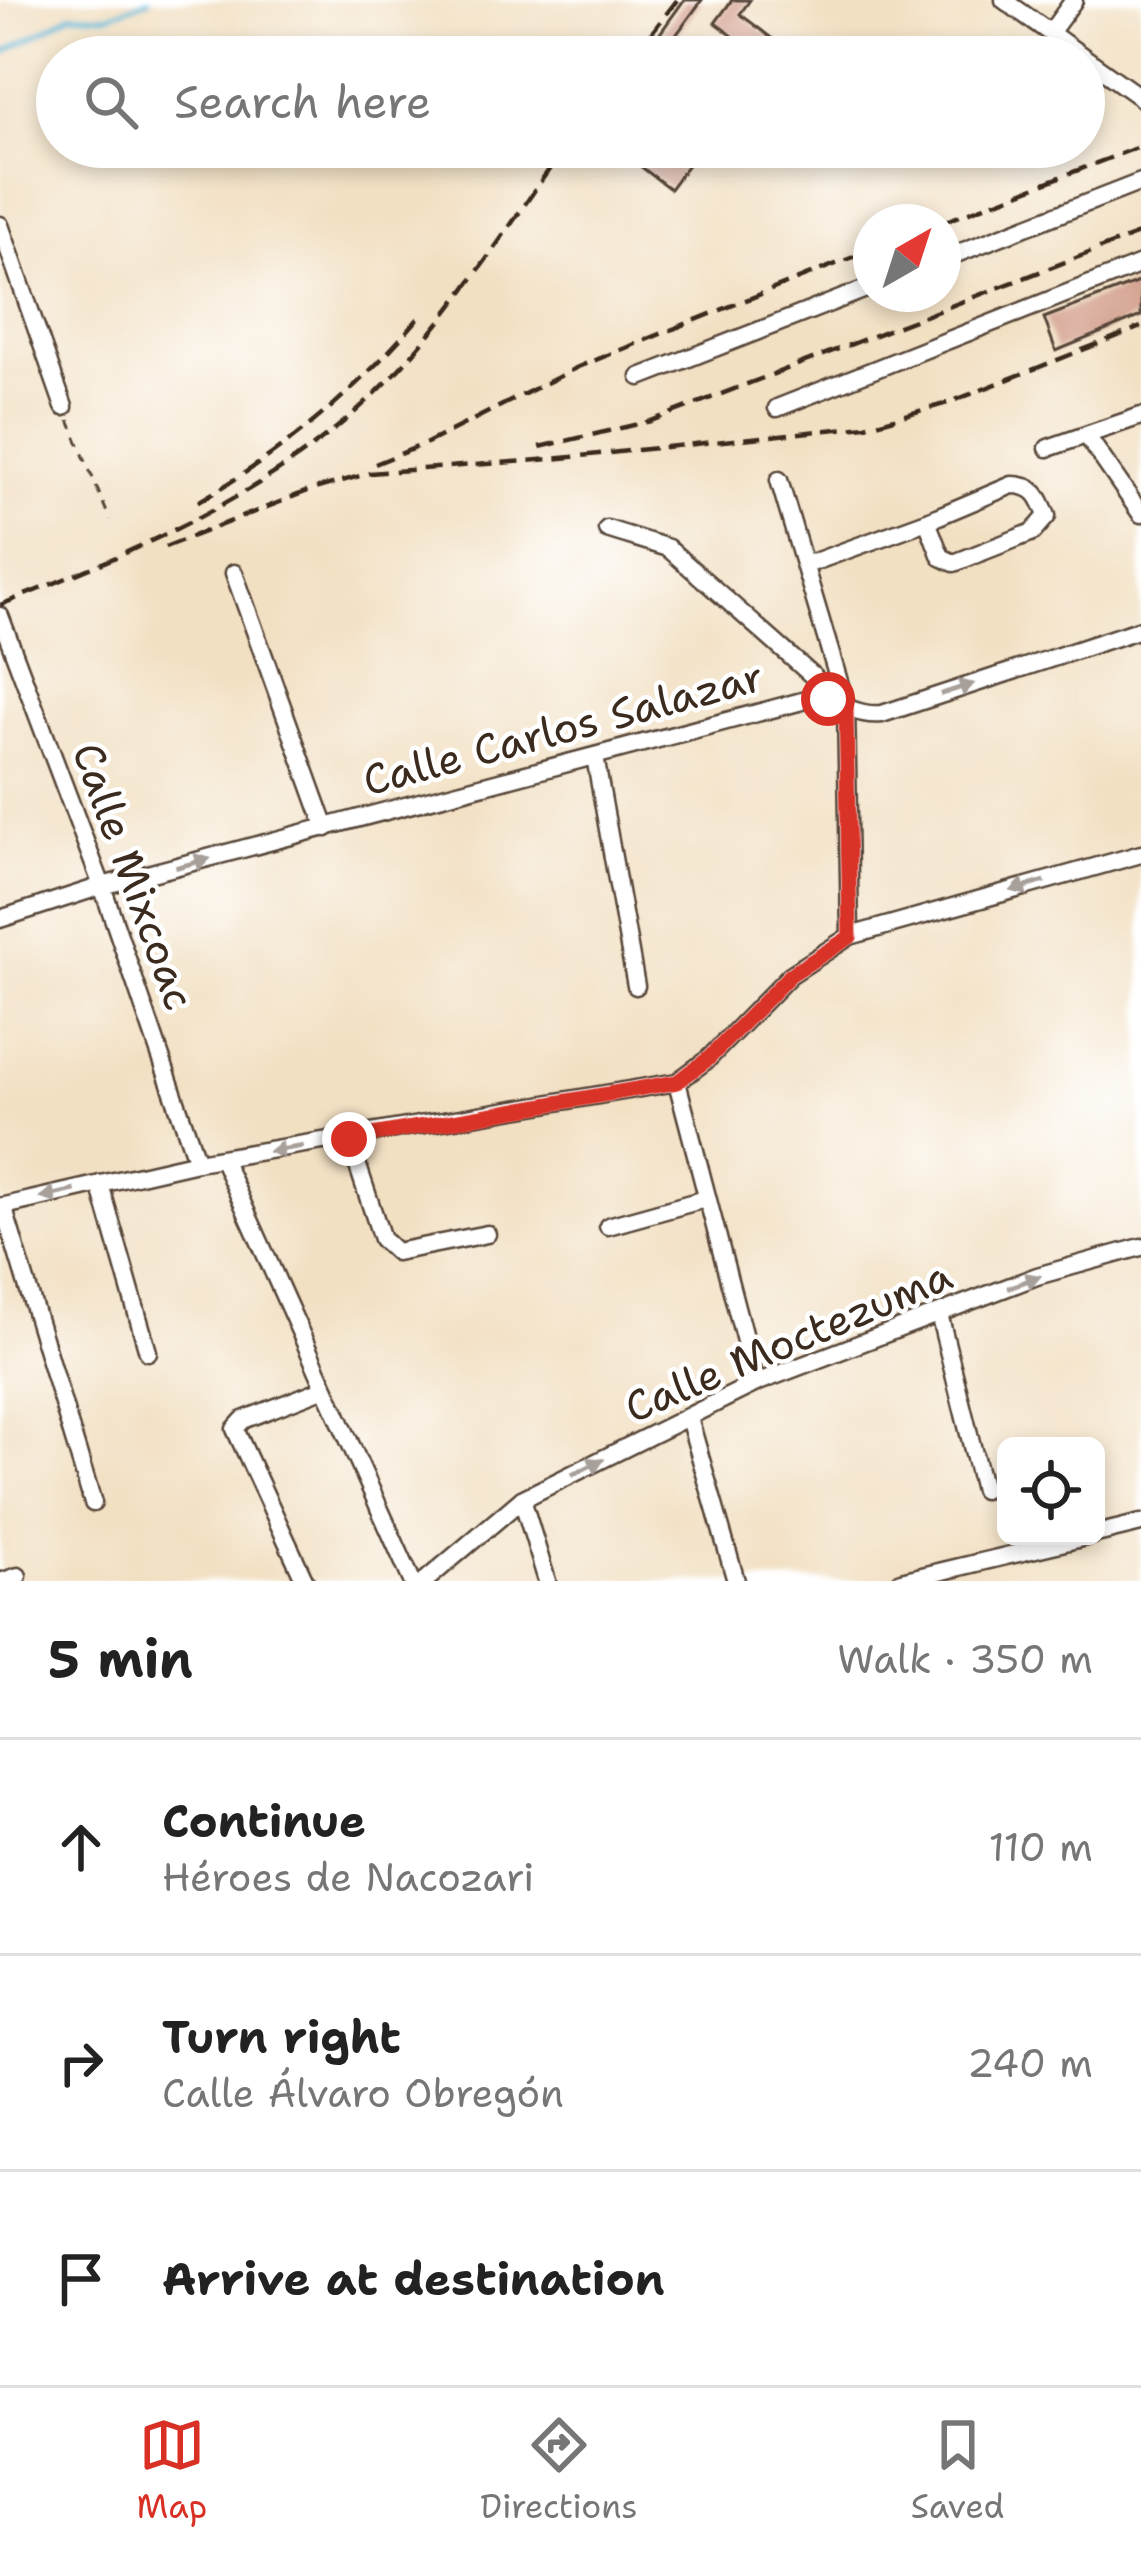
<!DOCTYPE html>
<meta charset="utf-8">
<style>
:root{--surface:#fff;--page:#f2f2f2;--text:#222;--muted:#767676;--line:#e0e0e0;--accent:#d93025}
body{margin:0;font-family:"Shantell Sans",sans-serif;background:var(--page);color:var(--text)}
.controls{position:absolute;right:36px;bottom:36px;display:grid;overflow:hidden;border-radius:18px;box-shadow:0 6px 18px #0003}
.controls button{width:108px;height:108px;display:grid;place-items:center;padding:0;border:0;border-bottom:3px solid var(--line);background:var(--surface);color:var(--text);font:60px sans-serif}
.compass{position:absolute;left:853px;top:204px;width:108px;height:108px;border-radius:50%;background:var(--surface);box-shadow:0 6px 18px #0003;rotate:39deg}
.stop{position:absolute;width:36px;height:36px;margin:-27px;border:9px solid #d93025;border-radius:50%;background:#fff}
.stop.end{background:#d93025;border-color:#fff;box-shadow:0 3px 12px #0008}
.list{margin:0;padding:0;list-style:none}
h2{display:flex;justify-content:space-between;align-items:center;height:156px;margin:0;padding:0 48px;font-size:51px}
h2 small{font-size:39px;font-weight:400;color:var(--muted)}
.list li{display:grid;grid-template-columns:78px 1fr auto;gap:36px;align-items:center;box-sizing:border-box;height:216px;padding:0 48px;border-top:3px solid var(--line)}
.list b{display:block;font-size:45px;white-space:nowrap}
.list p{margin:0;font-size:39px;white-space:nowrap;color:var(--muted)}
.list em{font-size:39px;font-style:normal;color:var(--muted)}
.icon{flex:none;width:66px;height:66px;fill:none;stroke:currentColor;stroke-width:2;stroke-linecap:round;stroke-linejoin:round}
.map{position:relative;flex:none;width:1141px;height:1581px;overflow:hidden}
.search{position:absolute;background:var(--surface);box-shadow:0 6px 18px #0003;left:36px;right:36px;top:36px;height:132px;display:flex;align-items:center;gap:30px;box-sizing:border-box;padding:0 42px;border-radius:66px;color:var(--muted);font-size:45px}
.sheet{height:804px;background:var(--surface)}
nav{display:flex;justify-content:space-around;align-items:center;box-sizing:border-box;height:168px;border-top:3px solid var(--line);background:var(--surface);font-size:33px;color:var(--muted)}
nav a{display:grid;justify-items:center;gap:6px}
nav .on{color:var(--accent)}
.map>svg:first-child{display:block}
.lines{fill:none;stroke-linecap:round;stroke-linejoin:round}
.stream{stroke:#58b7d7;stroke-width:4.5}
.building{fill:#d39f8c}
.minor-casing{stroke:#564537;stroke-width:21}
.path{stroke:#564537;stroke-width:3;stroke-dasharray:9 9;stroke-linecap:butt}
.minor{stroke:#fff;stroke-width:16}
.rail{stroke:#3b2a1e;stroke-width:4.5;stroke-dasharray:18 9;stroke-linecap:butt}
.oneway{fill:#a79f9a}
.route{stroke:#d93025;stroke-width:15}
.labels{text-anchor:middle;dominant-baseline:central;stroke-width:9;stroke-linejoin:round;paint-order:stroke}
.street-label{font-size:42px;fill:#3b2a1e;stroke:#fff}
</style>
<div class="map">
<svg width="1141" height="1581" viewBox="0 0 1141 1581">
<rect width="100%" height="100%" fill="#fff"/>
<filter id="ink" filterUnits="userSpaceOnUse"><feTurbulence type="fractalNoise" baseFrequency=".00833" numOctaves="2"/><feDisplacementMap in="SourceGraphic" scale="24" xChannelSelector="R" yChannelSelector="G"/><feConvolveMatrix kernelMatrix="1 2 1 2 8 2 1 2 1" color-interpolation-filters="sRGB"/></filter>
<filter id="wash" filterUnits="userSpaceOnUse"><feTurbulence type="fractalNoise" baseFrequency=".004" numOctaves="4" result="noise"/><feDisplacementMap in="SourceGraphic" scale="48" xChannelSelector="R" yChannelSelector="G"/><feGaussianBlur stdDeviation="2.7" result="paint"/><feColorMatrix in="noise" values="0 0 0 0 0 0 0 0 0 0 0 0 0 0 0 0 0 1.4 0 .05"/><feComposite in="paint" operator="in"/></filter>
<g filter="url(#wash)">
<rect width="100%" height="100%" fill="#f2e0c3"/>
<g class="lines">
<!-- stream -->
<polyline class="stream" points="0,55 72,14 106,16 149,0"/>
</g>
<g id="blocks">
<!-- building -->
<g class="building">
<polygon points="684,0 702,0 660,57 643,57"/>
<polygon points="732,0 750,0 740,14 778,43 768,57 717,57 733,36 715,23"/>
<polygon points="654,147 701,147 670,189 640,166"/>
<polygon points="1141,281 1141,316 1056,351 1044,318"/>
</g>
</g>
</g>
<g filter="url(#ink)">
<use href="#blocks" fill-opacity="0" stroke="#564537" stroke-width="3"/>
<g class="lines">
<!-- minor casing -->
<g class="minor-casing">
<g id="minor">
<polyline points="1004,0 1141,98"/>
<polyline points="1050,33 1074,0"/>
<polyline points="0,225 64,407"/>
<polyline points="943,259 1141,182"/>
<polyline points="640,377 871,287"/>
<polyline points="777,408 1141,264"/>
<polyline points="1087,436 1141,514"/>
<polyline points="1048,448 1141,416"/>
<polyline points="779,480 846,705 850,936"/>
<polyline points="607,529 668,548 841,701"/>
<path d="M806 565 927 521 1012 485C1035 485 1040 497 1047 516L1033 532 954 563 941 557 927 521"/>
<polyline points="234,573 326,828"/>
<polyline points="0,616 102,886 197,1162"/>
<polyline points="595,757 636,986"/>
<path d="M0 919 102 886 806 700C838 699 855 717 882 714L1141 629"/>
<polyline points="677,1082 756,1383"/>
<polyline points="349,1139 382,1239 396,1252 487,1234"/>
<polyline points="223,1160 412,1581"/>
<polyline points="100,1184 148,1352"/>
<polyline points="3,1206 93,1503"/>
<polyline points="0,1207 197,1162 677,1082 708,1059 790,975 850,936 1141,854"/>
<polyline points="608,1226 705,1199"/>
<polyline points="939,1314 983,1490"/>
<polyline points="689,1418 736,1581"/>
<polyline points="522,1499 547,1581"/>
<polyline points="1096,1534 1141,1523"/>
<polyline points="3,1581 18,1576"/>
<polyline points="305,1581 235,1429 243,1420 325,1388"/>
<polyline points="425,1581 522,1499 756,1383 1037,1276 1141,1247"/>
<polyline points="901,1581 1090,1536"/>
</g>
</g>
<!-- path -->
<polyline class="path" points="69,420 110,520"/>
<!-- minor -->
<use href="#minor" class="minor"/>
<!-- rail -->
<g class="rail">
<polyline points="633,57 677,0"/>
<polyline points="943,222 1141,146"/>
<polyline points="540,447 651,421 1141,233"/>
<polyline points="375,464 427,443 578,367 871,250"/>
<path d="M198 502C284 452 358 390 422 314"/>
<polyline points="165,547 308,491 370,473 552,459 866,426 948,403 1141,327"/>
<path d="M0 605C148 546 290 487 400 368 462 301 512 221 565 147"/>
</g>
</g>
<!-- one-way arrows -->
<defs><path id="oneway-solid" d="M-6-.8H1V-3.2L6.5 0L1 3.2V.8H-6Z" transform="scale(3)"/></defs>
<g class="oneway">
<use href="#oneway-solid" transform="translate(957 689) rotate(-18)"/>
<use href="#oneway-solid" transform="translate(193 863) rotate(-15)"/>
<use href="#oneway-solid" transform="translate(1028 886) rotate(164)"/>
<use href="#oneway-solid" transform="translate(286 1149) rotate(171)"/>
<use href="#oneway-solid" transform="translate(58 1194) rotate(167)"/>
<use href="#oneway-solid" transform="translate(1024 1282) rotate(-20)"/>
<use href="#oneway-solid" transform="translate(588 1467) rotate(-26)"/>
</g>
</g>
<g class="lines" filter="url(#ink)">
<!-- route -->
<polyline class="route" points="349,1139 677,1082 708,1059 790,975 850,937 846,705 828,699"/>
</g>
<g class="labels">
<!-- street labels -->
<g class="street-label">
<text transform="translate(563 728) rotate(-15)">Calle Carlos Salazar</text>
<text transform="translate(134 876) rotate(70)">Calle Mixcoac</text>
<text transform="translate(788 1341) rotate(-23)">Calle Moctezuma</text>
</g>
</g>
</svg>
<div class="controls">
<button><svg class="icon" aria-label="locate" viewBox="0 0 24 24"><circle cx="12" cy="12" r="6"/><path d="M12 2v4M12 18v4M2 12h4M18 12h4"/></svg></button>
</div>
<svg class="compass" viewBox="-18 -18 36 36"><path d="M0-13l5 13h-10z" fill="#e53935"/><path d="M0 13l5-13h-10z" fill="#767676"/></svg>
<div class="stop" style="left:828px;top:699px"></div>
<div class="stop end" style="left:349px;top:1139px"></div>
<div class="search"><svg class="icon" aria-label="search" viewBox="0 0 24 24"><circle cx="10" cy="10" r="6"/><path d="M15 15l6 6"/></svg>Search here</div>
</div>
<section class="sheet">
<h2>5 min<small>Walk · 350 m</small></h2>
<ul class="list">
<li><svg class="icon" aria-label="ahead" viewBox="0 0 24 24"><path d="M12 20V5M6 11l6-6 6 6"/></svg><div><b>Continue</b><p>Héroes de Nacozari</p></div><em>110 m</em></li>
<li><svg class="icon" aria-label="right" viewBox="0 0 24 24"><path d="M7 20v-9h11M14 6l5 5-5 5"/></svg><div><b>Turn right</b><p>Calle Álvaro Obregón</p></div><em>240 m</em></li>
<li><svg class="icon" aria-label="arrive" viewBox="0 0 24 24"><path d="M6 21V4h12l-3 4 3 4H6"/></svg><div><b>Arrive at destination</b></div></li>
</ul>
</section>
<nav>
<a class="on"><svg class="icon" aria-label="map" viewBox="0 0 24 24"><path d="M3 6l6-2 6 2 6-2v14l-6 2-6-2-6 2zM9 4v14M15 6v14"/></svg>Map</a>
<a><svg class="icon" aria-label="directions" viewBox="0 0 24 24"><path d="M12 3l9 9-9 9-9-9zM9 14v-3h6M13 9l2 2-2 2"/></svg>Directions</a>
<a><svg class="icon" aria-label="saved" viewBox="0 0 24 24"><path d="M7 4h10v16l-5-4-5 4z"/></svg>Saved</a>
</nav>
